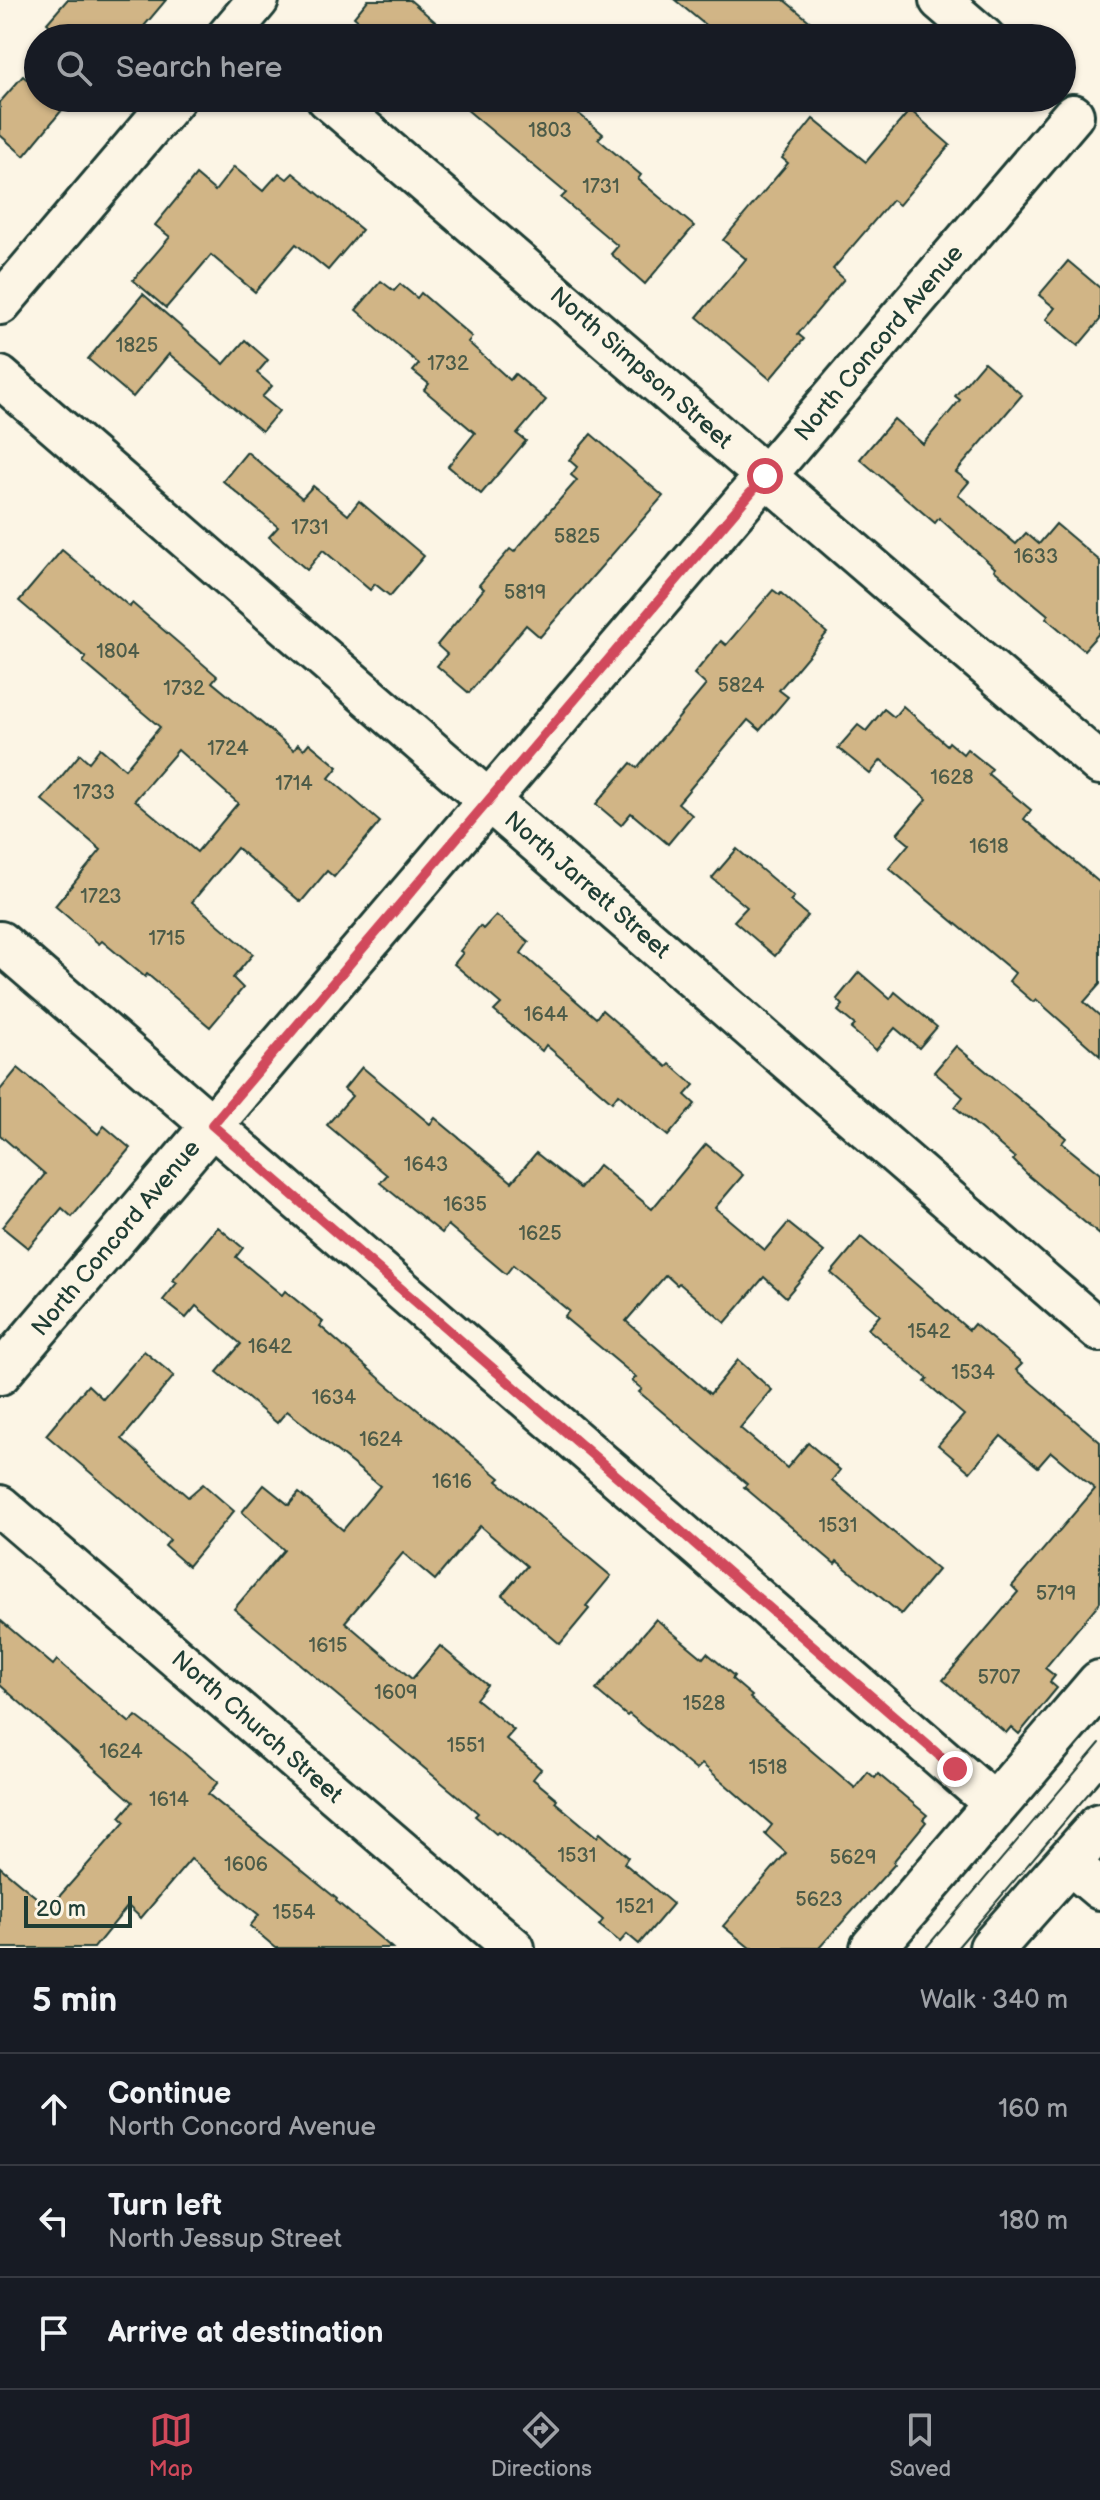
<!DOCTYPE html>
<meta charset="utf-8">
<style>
:root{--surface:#171b24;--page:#20242c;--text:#f1f3f6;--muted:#9ea1a6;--line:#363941;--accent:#d1495b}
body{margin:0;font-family:"Balsamiq Sans",sans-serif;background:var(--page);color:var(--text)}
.scale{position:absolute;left:24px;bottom:20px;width:108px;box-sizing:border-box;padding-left:8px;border:4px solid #1f3d34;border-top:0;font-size:22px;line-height:28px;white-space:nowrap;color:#1f3d34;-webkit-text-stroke:6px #fcf5e5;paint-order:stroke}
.stop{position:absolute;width:24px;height:24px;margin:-18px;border:6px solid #d1495b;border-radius:50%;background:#fff}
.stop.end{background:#d1495b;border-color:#fff;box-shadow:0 2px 8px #0008}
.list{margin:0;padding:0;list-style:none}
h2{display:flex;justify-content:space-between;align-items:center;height:104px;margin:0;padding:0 32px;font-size:34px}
h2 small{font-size:26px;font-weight:400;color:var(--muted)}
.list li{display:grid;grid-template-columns:52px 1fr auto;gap:24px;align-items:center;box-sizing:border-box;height:112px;padding:0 32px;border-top:2px solid var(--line)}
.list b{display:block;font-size:30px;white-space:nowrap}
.list p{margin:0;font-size:26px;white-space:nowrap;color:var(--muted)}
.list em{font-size:26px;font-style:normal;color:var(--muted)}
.icon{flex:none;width:44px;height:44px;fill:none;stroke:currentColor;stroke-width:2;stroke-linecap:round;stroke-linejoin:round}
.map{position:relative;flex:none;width:1100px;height:1948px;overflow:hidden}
.search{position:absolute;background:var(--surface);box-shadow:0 2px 6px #0004;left:24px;right:24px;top:24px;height:88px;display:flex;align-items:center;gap:20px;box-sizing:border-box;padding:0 28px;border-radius:44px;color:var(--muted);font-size:30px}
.sheet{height:440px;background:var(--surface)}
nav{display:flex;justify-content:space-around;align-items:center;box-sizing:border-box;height:112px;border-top:2px solid var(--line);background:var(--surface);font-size:22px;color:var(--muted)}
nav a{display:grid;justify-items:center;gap:4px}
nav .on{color:var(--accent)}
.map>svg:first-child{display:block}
.building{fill:#d1b586;stroke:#1f3d34;stroke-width:2;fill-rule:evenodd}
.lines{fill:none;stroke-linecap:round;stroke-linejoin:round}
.street-casing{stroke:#1f3d34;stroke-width:46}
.secondary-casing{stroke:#1f3d34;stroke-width:50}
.street{stroke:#fcf5e5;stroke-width:40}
.secondary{stroke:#fcf5e5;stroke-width:44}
.tram{stroke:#1f3d34;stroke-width:2}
.route{stroke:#d1495b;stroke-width:10}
.labels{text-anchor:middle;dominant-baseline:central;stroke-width:7;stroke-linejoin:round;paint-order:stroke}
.number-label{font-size:20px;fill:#4c5b48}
.street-label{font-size:24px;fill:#1f3d34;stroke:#fcf5e5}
</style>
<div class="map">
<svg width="1100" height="1948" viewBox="0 0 1100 1948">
<rect width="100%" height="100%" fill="#fcf5e5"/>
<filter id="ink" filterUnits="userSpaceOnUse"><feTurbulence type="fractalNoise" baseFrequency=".0125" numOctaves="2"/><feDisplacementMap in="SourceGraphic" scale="16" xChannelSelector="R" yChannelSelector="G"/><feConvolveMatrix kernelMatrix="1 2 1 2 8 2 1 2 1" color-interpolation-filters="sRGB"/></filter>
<g filter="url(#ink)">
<!-- building -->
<g class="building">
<polygon points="67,0 166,0 134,38 64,38 47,23"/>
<polygon points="368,0 410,0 454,38 378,38 354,17"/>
<polygon points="675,0 784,0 830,38 721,38"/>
<polygon points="23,76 38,89 38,98 49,98 62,110 24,156 0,135 0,102"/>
<polygon points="453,98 560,98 603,134 598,139 641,175 638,179 694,226 645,284 611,254 618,246 561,198 566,193"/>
<polygon points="910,110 950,145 899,205 892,200 833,269 844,279 798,334 804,339 770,379 697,317 746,259 723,240 788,163 782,158 813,119 866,162"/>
<polygon points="234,167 263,191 279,173 287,179 293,173 362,230 328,270 296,244 255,292 211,255 166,308 133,280 170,237 155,225 196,175 215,191"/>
<polygon points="1068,261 1100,288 1100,320 1078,346 1046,319 1055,308 1039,295"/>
<polygon points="381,281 394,291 400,284 417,298 421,293 472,337 468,342 510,380 515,374 546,400 517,434 526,441 481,494 448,466 475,433 424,390 429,384 413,371 419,364 356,310"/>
<polygon points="143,294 224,364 245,340 268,360 257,373 272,386 262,397 279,411 262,431 169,354 133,397 88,359"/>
<polygon points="984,362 1022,395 956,472 969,482 958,495 1016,544 1026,533 1039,544 1056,524 1100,561 1100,632 1084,650 1046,618 1048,615 994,570 995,568 939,518 935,523 860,459 894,419 923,444 960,400 955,396"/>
<polygon points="591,434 663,496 540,637 526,625 469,693 437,666 447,654 437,645 484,589 479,585 510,549 514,552 577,480 571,475 577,467 569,460"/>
<polygon points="247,452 302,498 313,486 348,515 359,501 424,556 390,596 375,584 370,590 323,550 307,570 269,537 278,527 223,481"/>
<path d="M62 550 130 607 132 603 217 676 212 682 294 750 298 744 304 749 309 743 338 767 329 778 380 822 334 877 327 871 301 902 237 848 192 902 253 954 233 978 243 988 210 1027 147 974 145 977 102 941 99 944 55 906 101 850 42 800 80 754 89 762 100 748 125 769 160 727 83 662 86 658 19 601ZM178 750 238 803 197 852 135 800Z"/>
<polygon points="773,590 780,595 781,593 827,633 779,690 788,697 760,730 748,720 678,803 692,815 668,844 631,813 621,825 596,804 631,763 637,768 706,685 694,674 721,641 726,645"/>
<polygon points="903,706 947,745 949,742 963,754 967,749 992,769 988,774 1031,810 1024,819 1100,883 1100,984 1084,1002 1100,1016 1100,1056 1036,999 1033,1002 1009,981 1015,973 889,868 909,844 897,834 927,799 881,760 870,774 838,748 858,725 866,731 884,709 894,717"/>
<polygon points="737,849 794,897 790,901 808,916 775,956 734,921 747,907 712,878"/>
<polygon points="496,915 529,942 521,953 596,1018 602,1010 667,1067 670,1064 694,1085 685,1095 695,1104 668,1136 618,1094 612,1102 546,1045 542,1051 494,1011 501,1004 454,964 463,953 460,951 480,926 483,929"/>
<polygon points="859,972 890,999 895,992 937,1027 919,1048 895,1028 876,1050 851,1029 855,1025 838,1011 843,1005 837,999"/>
<polygon points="956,1046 1066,1138 1062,1143 1100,1174 1100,1235 1029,1176 1013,1160 1015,1158 955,1107 963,1097 934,1072"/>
<polygon points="362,1067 430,1124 435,1118 512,1182 536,1153 580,1188 599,1165 652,1209 706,1144 743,1175 715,1208 765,1250 788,1223 824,1252 786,1297 764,1277 725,1323 679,1283 677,1285 666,1275 626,1321 710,1394 738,1360 772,1390 740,1428 787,1468 808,1443 840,1470 832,1480 938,1570 901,1614 837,1561 835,1564 744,1487 747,1484 639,1392 642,1389 632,1381 636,1377 564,1317 569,1311 513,1265 506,1274 448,1225 442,1233 380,1183 387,1175 327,1125 352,1096 344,1089"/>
<polygon points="18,1068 98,1134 104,1126 130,1148 72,1217 62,1208 28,1248 2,1227 45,1174 0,1135 0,1090"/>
<polygon points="218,1227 243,1248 236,1257 282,1295 285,1291 323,1322 320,1326 385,1383 500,1478 497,1481 611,1576 586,1606 589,1609 560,1644 502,1595 527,1566 480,1526 435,1580 403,1553 345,1622 412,1679 440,1646 487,1685 476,1699 514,1730 506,1739 541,1769 533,1779 557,1799 555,1802 597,1837 600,1833 628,1857 624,1863 673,1904 639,1944 627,1934 620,1942 599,1925 603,1920 498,1832 496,1834 475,1816 478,1813 234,1609 284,1550 242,1512 264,1485 289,1505 299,1493 343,1530 380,1486 287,1411 277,1423 217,1372 241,1344 196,1306 186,1318 163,1300 177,1283 173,1280"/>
<polygon points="861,1237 969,1330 974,1324 1022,1364 1016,1370 1100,1442 1100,1602 1045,1668 1055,1676 1050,1682 1057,1688 1019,1734 1011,1727 1006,1733 943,1680 1018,1592 1012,1586 1095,1489 1051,1452 1038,1467 1001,1436 970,1472 938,1445 964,1415 925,1382 928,1379 868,1329 880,1315 831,1273"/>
<polygon points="144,1351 174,1376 122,1439 188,1497 203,1484 234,1511 188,1566 165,1546 170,1540 46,1435 88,1385 103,1399"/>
<polygon points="656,1619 703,1658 707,1653 734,1676 732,1679 752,1696 750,1698 855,1788 868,1772 875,1778 878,1774 927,1815 923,1819 926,1822 893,1862 895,1864 819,1948 750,1948 723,1926 786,1853 765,1834 772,1825 702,1764 696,1770 629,1714 627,1716 596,1690"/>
<polygon points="0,1620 53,1665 57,1660 130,1723 136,1716 178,1748 218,1782 208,1794 337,1899 336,1901 392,1948 276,1948 250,1926 259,1915 191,1859 141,1918 128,1906 94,1948 0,1948 0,1867 49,1908 125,1822 120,1817 133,1802 0,1685"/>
</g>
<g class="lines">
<!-- street casing -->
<g class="street-casing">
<g id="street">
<polyline points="940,0 984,38"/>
<polyline points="226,38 258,0"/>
<polyline points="327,98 1100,764"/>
<polyline points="0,304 175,98"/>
<polyline points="0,377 1100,1331"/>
<polyline points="0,942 996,1805"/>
<polyline points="0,1374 1073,115"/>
<polyline points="0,1506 514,1948"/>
<polyline points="1069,1863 1100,1889"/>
</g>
</g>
<!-- secondary casing -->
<g class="secondary-casing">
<g id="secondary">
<polyline points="873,1948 1100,1683"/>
<polyline points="992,1948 1100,1826"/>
</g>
</g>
<!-- street -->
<use href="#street" class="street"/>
<!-- secondary -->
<use href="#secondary" class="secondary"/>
<!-- tram -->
<g class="tram">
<polyline points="926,1948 1100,1743"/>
<polyline points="957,1948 1100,1780"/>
</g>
</g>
</g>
<g class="lines" filter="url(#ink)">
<!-- route -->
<polyline class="route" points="765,476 212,1125 955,1769"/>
</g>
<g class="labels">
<!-- number labels -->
<g class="number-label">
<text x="550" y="131">1803</text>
<text x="601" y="187">1731</text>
<text x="137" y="346">1825</text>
<text x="448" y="364">1732</text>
<text x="310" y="528">1731</text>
<text x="577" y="537">5825</text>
<text x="1036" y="557">1633</text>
<text x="525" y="593">5819</text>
<text x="118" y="652">1804</text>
<text x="741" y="686">5824</text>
<text x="184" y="689">1732</text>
<text x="228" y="749">1724</text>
<text x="952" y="778">1628</text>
<text x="294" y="784">1714</text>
<text x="94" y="793">1733</text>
<text x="989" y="847">1618</text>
<text x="101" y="897">1723</text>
<text x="167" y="939">1715</text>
<text x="546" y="1015">1644</text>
<text x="426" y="1165">1643</text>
<text x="465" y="1205">1635</text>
<text x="540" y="1234">1625</text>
<text x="929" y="1332">1542</text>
<text x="270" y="1347">1642</text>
<text x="973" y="1373">1534</text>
<text x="334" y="1398">1634</text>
<text x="381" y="1440">1624</text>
<text x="452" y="1482">1616</text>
<text x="838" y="1526">1531</text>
<text x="1056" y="1594">5719</text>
<text x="328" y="1646">1615</text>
<text x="999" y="1678">5707</text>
<text x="396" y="1693">1609</text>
<text x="704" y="1704">1528</text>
<text x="466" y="1746">1551</text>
<text x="121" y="1752">1624</text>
<text x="768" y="1768">1518</text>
<text x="169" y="1800">1614</text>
<text x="577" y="1856">1531</text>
<text x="853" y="1858">5629</text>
<text x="246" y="1865">1606</text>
<text x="819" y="1900">5623</text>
<text x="635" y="1907">1521</text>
<text x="294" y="1913">1554</text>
</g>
<!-- street labels -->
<g class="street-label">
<text transform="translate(879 343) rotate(-50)">North Concord Avenue</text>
<text transform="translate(641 368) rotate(41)">North Simpson Street</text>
<text transform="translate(587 885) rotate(41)">North Jarrett Street</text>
<text transform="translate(116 1238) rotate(-50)">North Concord Avenue</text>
<text transform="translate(257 1727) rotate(41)">North Church Street</text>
</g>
</g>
</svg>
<div class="scale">20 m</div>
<div class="stop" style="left:765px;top:476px"></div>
<div class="stop end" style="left:955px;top:1769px"></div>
<div class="search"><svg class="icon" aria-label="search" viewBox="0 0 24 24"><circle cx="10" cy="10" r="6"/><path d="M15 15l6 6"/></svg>Search here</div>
</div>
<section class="sheet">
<h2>5 min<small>Walk · 340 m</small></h2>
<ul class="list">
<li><svg class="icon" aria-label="ahead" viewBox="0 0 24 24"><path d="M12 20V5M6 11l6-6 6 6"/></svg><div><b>Continue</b><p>North Concord Avenue</p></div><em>160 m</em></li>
<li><svg class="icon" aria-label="left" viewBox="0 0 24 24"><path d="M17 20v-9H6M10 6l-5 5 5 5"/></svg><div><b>Turn left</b><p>North Jessup Street</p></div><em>180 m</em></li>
<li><svg class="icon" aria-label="arrive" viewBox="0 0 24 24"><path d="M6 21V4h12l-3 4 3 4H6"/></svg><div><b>Arrive at destination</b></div></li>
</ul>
</section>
<nav>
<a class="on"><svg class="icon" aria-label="map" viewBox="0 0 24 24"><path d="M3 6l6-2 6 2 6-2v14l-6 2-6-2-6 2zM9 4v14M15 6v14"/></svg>Map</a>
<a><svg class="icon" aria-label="directions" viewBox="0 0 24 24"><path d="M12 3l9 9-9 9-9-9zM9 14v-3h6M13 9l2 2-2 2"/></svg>Directions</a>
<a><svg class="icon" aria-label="saved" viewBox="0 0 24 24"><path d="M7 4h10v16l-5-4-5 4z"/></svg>Saved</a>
</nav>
